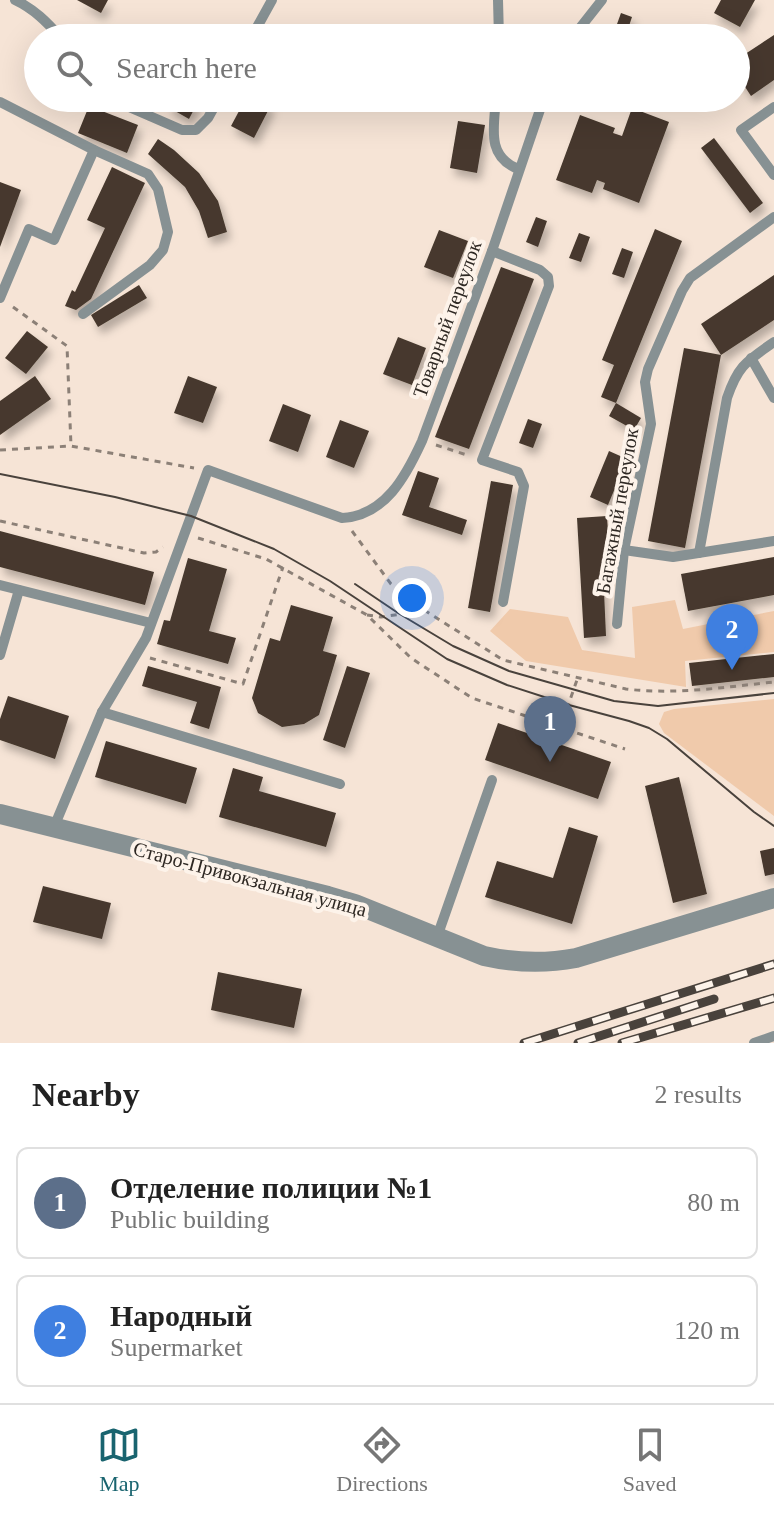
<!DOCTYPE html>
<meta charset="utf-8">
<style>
:root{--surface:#fff;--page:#f6f6f6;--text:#222;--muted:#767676;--line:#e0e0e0;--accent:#19646f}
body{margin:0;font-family:Georgia,serif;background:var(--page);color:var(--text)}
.you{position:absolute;left:412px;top:598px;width:28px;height:28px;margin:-20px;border:6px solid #fff;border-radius:50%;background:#1a73e8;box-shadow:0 0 0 12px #1a73e833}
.badge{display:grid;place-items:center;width:52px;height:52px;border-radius:50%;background:var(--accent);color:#fff;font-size:26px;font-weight:700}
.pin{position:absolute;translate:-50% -66px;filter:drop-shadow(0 2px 4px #0008)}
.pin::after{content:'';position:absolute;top:42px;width:28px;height:24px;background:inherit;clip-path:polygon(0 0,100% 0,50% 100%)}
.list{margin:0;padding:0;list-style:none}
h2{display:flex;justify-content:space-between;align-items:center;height:104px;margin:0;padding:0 32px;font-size:34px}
h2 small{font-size:26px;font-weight:400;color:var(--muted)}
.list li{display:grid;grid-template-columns:52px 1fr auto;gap:24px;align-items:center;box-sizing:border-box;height:112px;margin:0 16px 16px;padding:0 16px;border:2px solid var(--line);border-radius:12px}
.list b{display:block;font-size:30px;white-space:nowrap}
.list p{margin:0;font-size:26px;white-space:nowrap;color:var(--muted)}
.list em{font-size:26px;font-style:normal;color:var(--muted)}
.icon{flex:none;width:44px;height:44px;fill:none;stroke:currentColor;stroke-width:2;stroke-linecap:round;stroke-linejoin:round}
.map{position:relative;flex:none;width:774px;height:1043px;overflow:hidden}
.search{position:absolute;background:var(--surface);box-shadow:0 8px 32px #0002;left:24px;right:24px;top:24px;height:88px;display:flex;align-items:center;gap:20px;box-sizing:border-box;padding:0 28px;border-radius:44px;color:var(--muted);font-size:30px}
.sheet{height:360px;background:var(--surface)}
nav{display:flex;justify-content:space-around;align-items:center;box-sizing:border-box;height:112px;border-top:2px solid var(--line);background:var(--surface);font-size:22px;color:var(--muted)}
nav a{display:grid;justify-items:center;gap:4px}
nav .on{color:var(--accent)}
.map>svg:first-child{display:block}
.green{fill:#f0caab}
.building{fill:#46392d;filter:url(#shadow)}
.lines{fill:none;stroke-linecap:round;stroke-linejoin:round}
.path{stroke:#8c8077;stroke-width:3;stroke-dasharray:6 6;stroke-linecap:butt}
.lane{stroke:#879193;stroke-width:10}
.street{stroke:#879193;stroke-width:20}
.tram{stroke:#49423c;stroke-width:2}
.rail-casing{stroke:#49423c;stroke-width:9}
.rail{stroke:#fdf3ea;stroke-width:6;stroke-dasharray:18;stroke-linecap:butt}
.labels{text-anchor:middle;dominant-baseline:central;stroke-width:8;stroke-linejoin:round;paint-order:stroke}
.street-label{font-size:20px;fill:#2e2823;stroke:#fdf3ea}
</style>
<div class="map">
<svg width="774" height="1043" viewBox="0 0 774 1043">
<defs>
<filter id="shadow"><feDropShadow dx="4" dy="7" stdDeviation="4" flood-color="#0004"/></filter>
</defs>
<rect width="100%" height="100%" fill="#f6e4d6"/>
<!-- green -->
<g class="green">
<polygon points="675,600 683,629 774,611 774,652 685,661 686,687 526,661 490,631 510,609 568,617 582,650 635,658 632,607"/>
<polygon points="774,699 774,816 664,733 659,724 664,712 674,709"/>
</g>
<!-- building -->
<g class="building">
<polygon points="77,0 108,0 101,13"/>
<polygon points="721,0 755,0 740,27 714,13"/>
<polygon points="621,13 632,17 625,38 612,38"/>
<polygon points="285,25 311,38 278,38"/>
<polygon points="656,26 668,30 665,38 652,38"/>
<polygon points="774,35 774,80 751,96 736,73 736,60"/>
<polygon points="173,98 200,98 189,119 168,107"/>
<polygon points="246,98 258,98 271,105 254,138 231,126"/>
<polygon points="89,106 138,125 127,153 78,133"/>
<polygon points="632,108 669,122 639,203 603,189 605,183 597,180 592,193 556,180 580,115 615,128 613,133 622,136"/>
<polygon points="458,121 485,125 477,173 450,168"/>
<polygon points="714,138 763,203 750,213 701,148"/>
<polygon points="158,139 174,150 199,173 218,201 227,232 208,238 199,211 185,187 148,154"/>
<polygon points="112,167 145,183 91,299 76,310 65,306 72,290 75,292 105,228 87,220"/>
<polygon points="0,182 21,190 0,247"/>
<polygon points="536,217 547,221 538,247 526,242"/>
<polygon points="655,229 682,241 616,403 601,397 614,365 602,360"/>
<polygon points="439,230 468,241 453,278 424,267"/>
<polygon points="579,233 590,237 581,262 569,258"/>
<polygon points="622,248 633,252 624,278 612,274"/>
<polygon points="501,267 534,279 469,449 435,437"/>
<polygon points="774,275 774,320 721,355 685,548 648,541 684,348 721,355 701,324"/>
<polygon points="139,285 147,298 98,327 91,315"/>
<polygon points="27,331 48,347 26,374 5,358"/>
<polygon points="398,337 426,348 412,385 383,374"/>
<polygon points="35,376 51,399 0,435 0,401"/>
<polygon points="188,376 217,387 203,423 174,413"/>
<polygon points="616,403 641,418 634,430 609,416"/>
<polygon points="283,404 311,415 298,452 269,441"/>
<polygon points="528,419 542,424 533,448 519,443"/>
<polygon points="340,420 369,431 354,468 326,457"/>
<polygon points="609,451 627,459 608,505 590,497"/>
<polygon points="418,471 439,478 429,507 467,520 462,535 402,515"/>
<polygon points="491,481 513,485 490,612 468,608"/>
<polygon points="607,516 610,568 603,569 606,636 584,638 577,518"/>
<polygon points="0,531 154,572 145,605 0,567"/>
<polygon points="774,557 774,595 688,611 681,574"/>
<polygon points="188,558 227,569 209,631 236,638 228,664 157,644 164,620 170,621"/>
<polygon points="291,605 333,617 323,651 337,655 319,715 304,724 282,727 258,713 252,698 270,638 280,641"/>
<polygon points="774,654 774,677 692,686 689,663"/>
<polygon points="148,666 221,687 209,729 190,723 197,702 142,686"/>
<polygon points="347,666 370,673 345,748 323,740"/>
<polygon points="8,696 69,716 55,759 0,740 0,719"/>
<polygon points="498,723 611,762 598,799 485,760"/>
<polygon points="106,741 197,768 186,804 95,777"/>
<polygon points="233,768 263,777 259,791 336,813 326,847 219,817"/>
<polygon points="679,777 707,894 673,903 645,786"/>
<polygon points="569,827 598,836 572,924 485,897 497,861 553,878"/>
<polygon points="774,848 774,874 765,876 760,851"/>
<polygon points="43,886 111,903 102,939 33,922"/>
<polygon points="218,972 302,989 294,1028 211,1010"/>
</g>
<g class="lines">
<!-- path -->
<g class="path">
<polyline points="13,307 67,346 71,446"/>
<polyline points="436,445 467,455"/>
<polyline points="0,450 71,446 194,468"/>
<polyline points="0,521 144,553 156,552 163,547"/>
<path d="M352 531 391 584 424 610 503 660 626 689C676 695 725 687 774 682"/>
<polyline points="198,538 266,559 367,615 411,658 472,698 625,749"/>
<polyline points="367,615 381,617 422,611"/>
<polyline points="150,658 243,684 283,567"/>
<polyline points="555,743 578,677"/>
</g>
<!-- lane -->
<g class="lane">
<path d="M15 0C34 9 47 22 61 38"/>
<polyline points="498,0 499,38"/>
<polyline points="251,38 272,0"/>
<polyline points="572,38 602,0"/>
<polyline points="116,98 129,107 182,130 196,130 208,118 219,98"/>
<path d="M496 98C494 127 486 156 518 169"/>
<polyline points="0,102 94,150 148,174 158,189 168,232 163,250 150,265 83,314"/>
<polyline points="774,107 741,130 774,175"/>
<polyline points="492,251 540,270 548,277 549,286 482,460 518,472 524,486 503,602"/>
<polyline points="0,298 29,229 54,240 94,150"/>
<polyline points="751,358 774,398"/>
<polyline points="624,550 673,557 774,541"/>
<path d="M699 553 727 398C738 365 747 361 774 342"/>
<polyline points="0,585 151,623"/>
<polyline points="617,624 624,550 651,424 645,382 648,369 682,291 690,278 774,217"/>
<polyline points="0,655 19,590"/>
<polyline points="102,712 340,784"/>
<path d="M54 827 102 712 146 638 208 470 342 518C385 516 406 476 422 441L492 251 544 98"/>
<polyline points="437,937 492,780"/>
<polyline points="754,1043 774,1036"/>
</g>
<!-- street -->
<path class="street" d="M0 814 328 896 355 904 484 956C515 963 544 964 576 958L774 898"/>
<!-- tram -->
<g class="tram">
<polyline points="0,474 115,497 191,516 274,549 330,581 447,659 507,685 569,705 629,721 649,728 667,739 754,812 774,826"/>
<polyline points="355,584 398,613 453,646 509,671 614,701 658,706 774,693"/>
</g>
<!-- rail casing -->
<g class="rail-casing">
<g id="rail">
<polyline points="524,1043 774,964"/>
<polyline points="578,1043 714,999"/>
<polyline points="622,1043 774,998"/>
</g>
</g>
<!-- rail -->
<use href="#rail" class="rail"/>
</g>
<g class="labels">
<!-- street labels -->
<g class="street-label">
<text transform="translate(447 319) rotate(-70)">Товарный переулок</text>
<text transform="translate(617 511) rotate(-80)">Багажный переулок</text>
<text transform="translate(250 879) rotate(15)">Старо-Привокзальная улица</text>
</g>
</g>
</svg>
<div class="you"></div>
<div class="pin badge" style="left:550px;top:762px;background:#5c6f8a">1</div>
<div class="pin badge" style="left:732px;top:670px;background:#3f7fe0">2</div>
<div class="search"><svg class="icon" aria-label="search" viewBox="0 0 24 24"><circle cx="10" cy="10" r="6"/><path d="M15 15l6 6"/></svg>Search here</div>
</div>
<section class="sheet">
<h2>Nearby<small>2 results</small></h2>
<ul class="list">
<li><span class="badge" style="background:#5c6f8a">1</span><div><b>Отделение полиции №1</b><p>Public building</p></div><em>80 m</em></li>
<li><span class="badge" style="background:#3f7fe0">2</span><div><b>Народный</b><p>Supermarket</p></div><em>120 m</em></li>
</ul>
</section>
<nav>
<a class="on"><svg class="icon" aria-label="map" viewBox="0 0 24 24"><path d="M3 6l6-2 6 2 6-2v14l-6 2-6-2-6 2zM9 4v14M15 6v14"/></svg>Map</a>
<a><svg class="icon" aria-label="directions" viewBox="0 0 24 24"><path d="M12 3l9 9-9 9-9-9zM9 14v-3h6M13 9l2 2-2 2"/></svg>Directions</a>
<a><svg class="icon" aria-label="saved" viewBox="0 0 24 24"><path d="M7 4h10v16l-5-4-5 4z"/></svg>Saved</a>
</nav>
